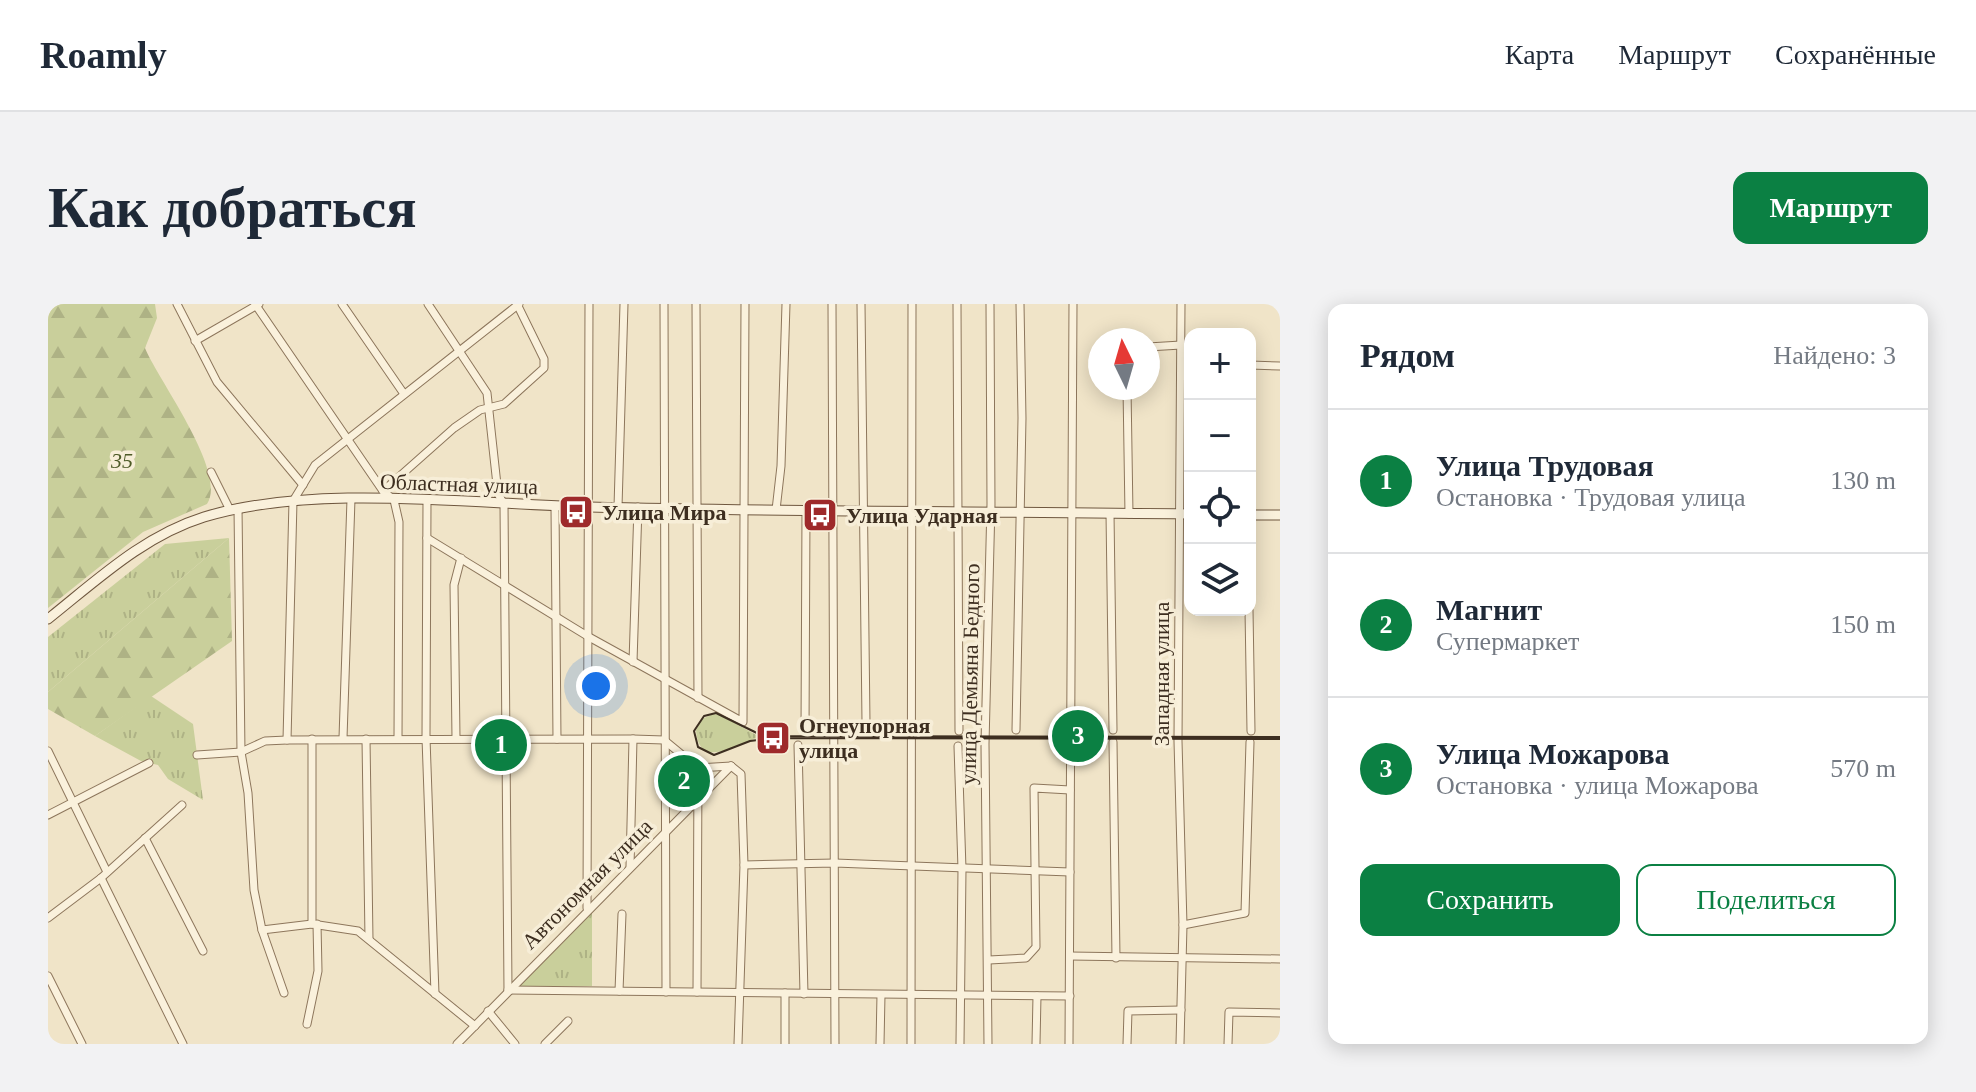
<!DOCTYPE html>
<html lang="ru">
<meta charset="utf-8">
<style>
:root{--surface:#fff;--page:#f2f2f3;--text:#1f2937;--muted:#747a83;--line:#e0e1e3;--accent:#0b8043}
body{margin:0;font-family:"Times New Roman",serif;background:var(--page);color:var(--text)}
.controls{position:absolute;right:24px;top:24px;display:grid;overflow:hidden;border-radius:16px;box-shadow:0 4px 20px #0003}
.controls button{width:72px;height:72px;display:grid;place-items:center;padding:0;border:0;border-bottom:2px solid var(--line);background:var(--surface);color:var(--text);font:40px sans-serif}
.compass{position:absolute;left:1040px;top:24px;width:72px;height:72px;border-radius:50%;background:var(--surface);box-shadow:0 4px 20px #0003;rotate:355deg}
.you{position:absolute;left:548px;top:382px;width:28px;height:28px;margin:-20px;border:6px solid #fff;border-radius:50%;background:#1a73e8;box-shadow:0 0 0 12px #1a73e833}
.badge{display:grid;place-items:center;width:52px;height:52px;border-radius:50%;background:var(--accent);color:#fff;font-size:26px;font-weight:700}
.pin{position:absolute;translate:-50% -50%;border:4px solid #fff;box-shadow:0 2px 8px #0006}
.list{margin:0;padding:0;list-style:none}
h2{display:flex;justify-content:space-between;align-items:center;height:104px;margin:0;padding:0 32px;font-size:34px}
h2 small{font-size:26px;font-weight:400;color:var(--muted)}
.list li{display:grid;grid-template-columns:52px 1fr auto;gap:24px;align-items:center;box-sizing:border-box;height:144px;padding:0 32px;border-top:2px solid var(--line)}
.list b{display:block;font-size:30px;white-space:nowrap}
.list p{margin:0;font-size:26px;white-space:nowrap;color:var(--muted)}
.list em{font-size:26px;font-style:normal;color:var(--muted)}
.actions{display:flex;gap:16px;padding:24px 32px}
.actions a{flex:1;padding:18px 0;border:2px solid var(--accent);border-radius:16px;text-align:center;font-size:28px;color:var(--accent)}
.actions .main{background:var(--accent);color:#fff}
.icon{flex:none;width:44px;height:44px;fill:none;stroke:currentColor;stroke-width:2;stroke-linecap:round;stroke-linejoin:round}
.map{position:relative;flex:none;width:1232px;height:740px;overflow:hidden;border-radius:16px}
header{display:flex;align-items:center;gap:48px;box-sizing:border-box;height:112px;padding:0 40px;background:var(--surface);border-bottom:2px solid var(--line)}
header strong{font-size:38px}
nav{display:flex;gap:44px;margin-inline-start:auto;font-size:28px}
.intro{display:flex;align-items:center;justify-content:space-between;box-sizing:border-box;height:192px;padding:0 48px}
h1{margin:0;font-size:56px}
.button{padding:20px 36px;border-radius:16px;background:var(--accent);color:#fff;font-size:28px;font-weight:700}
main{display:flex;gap:48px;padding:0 48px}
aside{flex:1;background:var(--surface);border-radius:16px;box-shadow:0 4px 20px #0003}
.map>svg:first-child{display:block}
.grass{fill:url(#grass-tufts)}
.forest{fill:url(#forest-firs)}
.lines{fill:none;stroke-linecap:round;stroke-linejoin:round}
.minor-casing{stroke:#8d765c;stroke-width:9}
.secondary-casing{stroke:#6f573f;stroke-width:11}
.minor{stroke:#faf1dc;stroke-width:7}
.secondary{stroke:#faf1dc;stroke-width:9}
.tram{stroke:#3d2e20;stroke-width:2}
.labels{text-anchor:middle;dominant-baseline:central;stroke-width:7;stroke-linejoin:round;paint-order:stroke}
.park-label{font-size:22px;font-style:italic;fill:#4d5a26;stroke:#f7eed8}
.street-label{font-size:22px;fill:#3d2e20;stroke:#f7eed8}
.poi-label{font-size:22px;font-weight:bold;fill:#3d2e20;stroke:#f7eed8;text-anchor:start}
</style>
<header>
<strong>Roamly</strong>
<nav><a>Карта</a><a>Маршрут</a><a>Сохранённые</a></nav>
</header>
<div class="intro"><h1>Как добраться</h1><a class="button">Маршрут</a></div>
<main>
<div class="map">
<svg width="1232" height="740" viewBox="0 0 1232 740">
<defs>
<pattern id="grass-tufts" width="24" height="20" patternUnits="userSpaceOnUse" patternTransform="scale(2)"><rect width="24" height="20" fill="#c9cf9b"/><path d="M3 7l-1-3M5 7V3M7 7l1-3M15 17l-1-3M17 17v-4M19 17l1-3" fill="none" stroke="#aeb285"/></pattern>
<pattern id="forest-firs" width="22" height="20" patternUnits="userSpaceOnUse" patternTransform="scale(2)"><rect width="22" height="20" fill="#c9cf9b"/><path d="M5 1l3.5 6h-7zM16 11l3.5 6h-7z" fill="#aeb285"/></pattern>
</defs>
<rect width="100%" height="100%" fill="#f0e4c8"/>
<!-- grass -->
<g class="grass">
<polygon points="181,234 0,388 0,333 117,240"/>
<polygon points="103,392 145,420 155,496 120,475 110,461 93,457 47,432"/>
<path d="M665 410 672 411 712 433C689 439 651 468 648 426L654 415Z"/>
<polygon points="544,606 544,682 471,683"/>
</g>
<!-- forest -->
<g class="forest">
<path d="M0 0H107L109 14 97 44C110 76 180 168 159 200L95 228 0 304Z"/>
<polygon points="181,234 184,337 47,432 0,405 0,388"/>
</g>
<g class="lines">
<!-- minor casing -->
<g class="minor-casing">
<g id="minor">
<polyline points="129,0 169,78 255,181"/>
<polyline points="207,0 335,187 346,196 351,218 350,434"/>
<polyline points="294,0 356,90"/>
<polyline points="380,0 439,89 450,190 456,200 460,686"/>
<polyline points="616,0 618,688"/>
<polyline points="648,0 650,394"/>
<polyline points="784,0 787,740"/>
<polyline points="813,0 818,418"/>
<polyline points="909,0 911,427"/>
<polyline points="147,37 211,0"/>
<polyline points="1100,43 1133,41"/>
<polyline points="1202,61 1232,62"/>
<polyline points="1079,84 1081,210"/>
<polyline points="163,168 182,206"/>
<polyline points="335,187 406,124 432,106 456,100 496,64 496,55 469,0"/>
<polyline points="379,197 378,434 387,690"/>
<polyline points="507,202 509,435"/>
<polyline points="570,203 576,0"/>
<polyline points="190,204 193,448 200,489 206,586 214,626 236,689"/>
<polyline points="728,206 733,162 738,0"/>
<polyline points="1062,209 1065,426"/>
<polyline points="379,234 541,333 695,418 697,0"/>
<polyline points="1201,306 1203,427"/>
<polyline points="585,358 590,203"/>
<polyline points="968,426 974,114 972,0"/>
<polyline points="757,428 758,206"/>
<polyline points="295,434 303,195"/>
<polyline points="408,434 406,281 413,254"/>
<polyline points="318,435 321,635"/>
<polyline points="239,436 245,197 267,161 471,0"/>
<polyline points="1065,438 1068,654"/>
<polyline points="750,441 756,690"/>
<polyline points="910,442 914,565 912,740"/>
<polyline points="0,447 59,568"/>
<polyline points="149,451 193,448 217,437 239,436 585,435 616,436 650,464 683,462"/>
<polyline points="683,462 693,470 696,561 690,740"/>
<polyline points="0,511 101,459"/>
<polyline points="97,534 155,647"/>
<polyline points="696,561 787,559 1022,568"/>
<polyline points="582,563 585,435"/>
<polyline points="53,574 135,740"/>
<polyline points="539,604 541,0"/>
<polyline points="0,614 53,574 134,501"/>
<polyline points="264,620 264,435"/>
<polyline points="1135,621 1197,609 1202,438"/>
<polyline points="214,626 264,620 310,627 427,722"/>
<polyline points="1022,652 1232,655"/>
<polyline points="941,656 978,654 988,643 986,484 1022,486"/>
<polyline points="0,672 34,740"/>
<polyline points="460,686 1022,692"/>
<polyline points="571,687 574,610"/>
<polyline points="649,688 650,464"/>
<polyline points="440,707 467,740"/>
<polyline points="259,720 270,667 269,620"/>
<polyline points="409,740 683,462"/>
<polyline points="497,740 520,717"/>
<polyline points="737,740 737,689"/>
<polyline points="832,740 833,691"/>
<polyline points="863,740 864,0"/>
<polyline points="940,740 937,440 943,200 942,0"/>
<polyline points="988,740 989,692"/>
<polyline points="1021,740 1025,0"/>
<polyline points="1079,740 1080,707 1133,706"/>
<polyline points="1132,740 1135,621 1130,437 1133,0"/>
<polyline points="1180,740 1181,708 1232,709"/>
</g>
</g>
<!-- secondary casing -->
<g class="secondary-casing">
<g id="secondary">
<polyline points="1202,211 1232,211"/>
<path d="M0 315C48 277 95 232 156 213 268 179 424 200 542 203 742 208 942 207 1142 210"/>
</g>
</g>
<!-- minor -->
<use href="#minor" class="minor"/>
<!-- secondary -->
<use href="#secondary" class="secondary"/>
<!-- tram -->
<polyline class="tram" points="1232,433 715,432 668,409 656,412 646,427 650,443 666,451 702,437 725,434 1232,435"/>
</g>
<!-- icons -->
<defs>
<g id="bus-square" transform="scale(1.8)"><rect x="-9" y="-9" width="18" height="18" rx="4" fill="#9e2a2b" stroke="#f7eed8"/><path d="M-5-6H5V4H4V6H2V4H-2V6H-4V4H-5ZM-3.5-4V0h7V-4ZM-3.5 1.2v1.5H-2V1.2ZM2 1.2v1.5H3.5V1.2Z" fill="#fff"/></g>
</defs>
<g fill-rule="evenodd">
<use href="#bus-square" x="528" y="208"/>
<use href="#bus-square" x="772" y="211"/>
<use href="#bus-square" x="725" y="434"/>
</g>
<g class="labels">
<!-- park labels -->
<g class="park-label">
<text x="74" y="156">35</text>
</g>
<!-- street labels -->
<g class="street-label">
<text transform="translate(411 180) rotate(2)">Областная улица</text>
<text transform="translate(922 370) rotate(-89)">улица Демьяна Бедного</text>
<text transform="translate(1113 370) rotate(-90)">Западная улица</text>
<text transform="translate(539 580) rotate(-45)">Автономная улица</text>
</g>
<!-- poi labels -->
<g class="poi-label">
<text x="554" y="208">Улица Мира</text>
<text x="798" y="211">Улица Ударная</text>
<text x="751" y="421">Огнеупорная<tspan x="751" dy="25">улица</tspan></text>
</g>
</g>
</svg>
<div class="controls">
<button>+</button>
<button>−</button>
<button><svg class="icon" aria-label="locate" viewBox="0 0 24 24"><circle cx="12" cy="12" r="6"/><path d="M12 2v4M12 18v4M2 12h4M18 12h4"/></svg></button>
<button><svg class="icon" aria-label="layers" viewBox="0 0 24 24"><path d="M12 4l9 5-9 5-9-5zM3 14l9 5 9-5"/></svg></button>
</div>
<svg class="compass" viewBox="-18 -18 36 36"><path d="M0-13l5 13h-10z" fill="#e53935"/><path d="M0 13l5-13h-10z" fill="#747a83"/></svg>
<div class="you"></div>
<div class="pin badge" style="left:453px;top:441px">1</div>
<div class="pin badge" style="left:636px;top:477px">2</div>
<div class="pin badge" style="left:1030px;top:432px">3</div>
</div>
<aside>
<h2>Рядом<small>Найдено: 3</small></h2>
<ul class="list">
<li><span class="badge">1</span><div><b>Улица Трудовая</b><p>Остановка · Трудовая улица</p></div><em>130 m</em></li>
<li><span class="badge">2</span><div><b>Магнит</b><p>Супермаркет</p></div><em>150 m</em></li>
<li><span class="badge">3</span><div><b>Улица Можарова</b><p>Остановка · улица Можарова</p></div><em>570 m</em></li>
</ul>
<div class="actions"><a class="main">Сохранить</a><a>Поделиться</a></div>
</aside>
</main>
